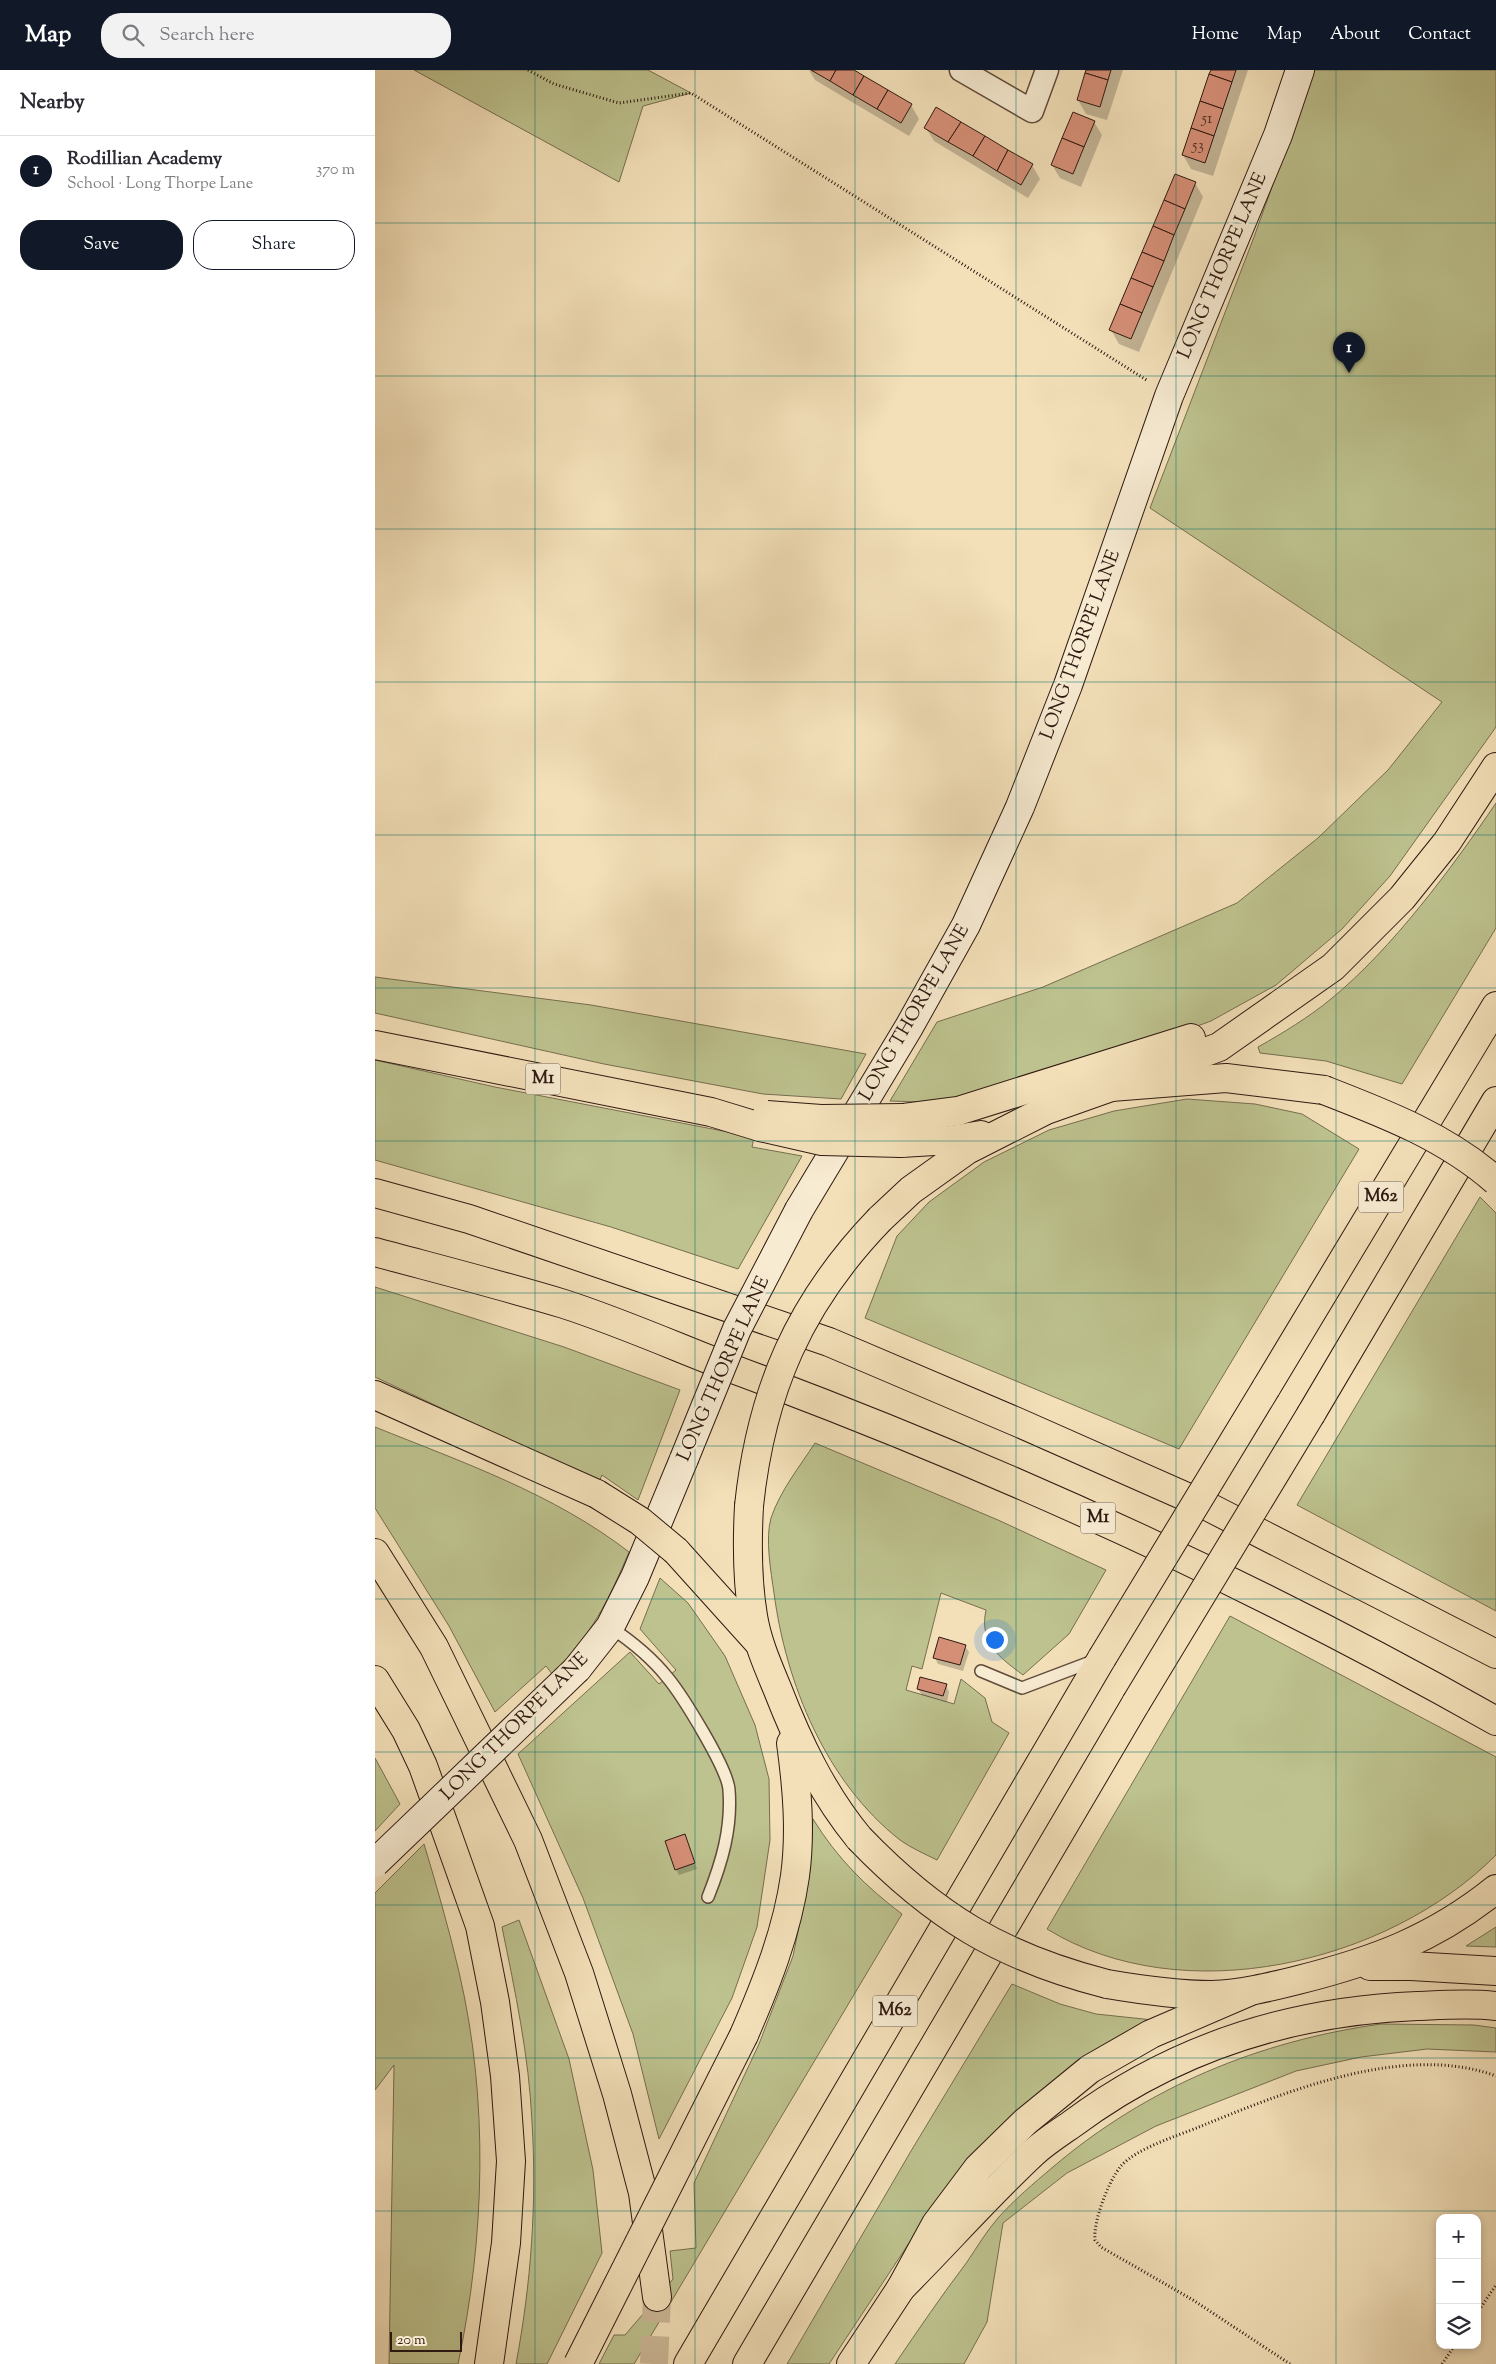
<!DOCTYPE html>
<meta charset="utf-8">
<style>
:root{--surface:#fff;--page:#f2f2f3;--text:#2b2b33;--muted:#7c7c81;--line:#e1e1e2;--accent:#111827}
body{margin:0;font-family:"Sorts Mill Goudy",serif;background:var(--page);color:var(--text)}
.controls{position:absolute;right:15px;bottom:15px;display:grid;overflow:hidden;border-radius:10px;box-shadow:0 2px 8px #0003}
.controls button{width:45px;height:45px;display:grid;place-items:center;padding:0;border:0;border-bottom:1px solid var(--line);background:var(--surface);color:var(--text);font:25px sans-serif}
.scale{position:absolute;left:15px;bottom:12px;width:72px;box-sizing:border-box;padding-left:5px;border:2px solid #2f1911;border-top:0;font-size:14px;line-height:18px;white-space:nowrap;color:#2f1911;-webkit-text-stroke:4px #f7ebd2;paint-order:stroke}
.you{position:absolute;left:619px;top:1569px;width:18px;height:18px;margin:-12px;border:4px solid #fff;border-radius:50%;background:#1a73e8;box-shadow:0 0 0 8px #1a73e833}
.badge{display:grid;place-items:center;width:32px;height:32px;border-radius:50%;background:var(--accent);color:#fff;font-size:16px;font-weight:700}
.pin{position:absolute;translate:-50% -41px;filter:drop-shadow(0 1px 2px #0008)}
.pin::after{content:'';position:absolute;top:26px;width:18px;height:15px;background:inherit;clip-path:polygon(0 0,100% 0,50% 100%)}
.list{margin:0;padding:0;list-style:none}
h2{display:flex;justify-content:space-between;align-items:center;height:65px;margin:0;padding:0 20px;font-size:21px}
h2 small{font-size:16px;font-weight:400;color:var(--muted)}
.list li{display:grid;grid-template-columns:32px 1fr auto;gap:15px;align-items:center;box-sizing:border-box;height:70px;padding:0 20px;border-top:1px solid var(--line)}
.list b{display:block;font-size:19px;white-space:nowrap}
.list p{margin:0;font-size:16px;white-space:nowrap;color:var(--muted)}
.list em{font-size:16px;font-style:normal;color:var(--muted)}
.actions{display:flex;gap:10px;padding:15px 20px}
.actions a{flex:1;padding:11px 0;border:1px solid var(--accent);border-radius:20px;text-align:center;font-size:18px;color:var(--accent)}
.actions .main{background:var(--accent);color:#fff}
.icon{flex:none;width:28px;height:28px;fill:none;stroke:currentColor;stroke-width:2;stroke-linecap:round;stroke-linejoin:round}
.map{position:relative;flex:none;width:1121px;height:2294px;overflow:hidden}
header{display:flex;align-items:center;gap:30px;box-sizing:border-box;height:70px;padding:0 25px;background:var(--accent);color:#fff}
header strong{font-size:24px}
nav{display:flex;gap:28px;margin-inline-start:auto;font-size:18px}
.search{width:350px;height:45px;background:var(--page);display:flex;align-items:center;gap:12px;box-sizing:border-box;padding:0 18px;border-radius:20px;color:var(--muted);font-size:19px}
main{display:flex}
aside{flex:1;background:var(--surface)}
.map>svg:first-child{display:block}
.green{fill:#bdc28e;stroke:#766e50}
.shadow{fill:#0003}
.building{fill:#d68f77;stroke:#2f1911}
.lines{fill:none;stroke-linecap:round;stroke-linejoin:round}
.motorway-tunnel{stroke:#ccb897;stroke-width:28;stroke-dasharray:28 14;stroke-linecap:butt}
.service-casing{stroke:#604b3b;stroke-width:14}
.minor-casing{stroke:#604b3b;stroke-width:25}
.secondary-casing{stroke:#2f1911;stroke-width:30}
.motorway-casing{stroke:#2f1911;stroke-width:30}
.path{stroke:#2f1911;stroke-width:3;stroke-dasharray:1 2.5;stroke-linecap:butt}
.service{stroke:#f7ebd2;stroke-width:11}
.minor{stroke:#f7ebd2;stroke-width:22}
.secondary{stroke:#f7ebd2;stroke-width:28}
.motorway{stroke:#f3e0b9;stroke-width:28}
.secondary-bridge-casing{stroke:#2f1911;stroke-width:30;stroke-linecap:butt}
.motorway-bridge-casing{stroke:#2f1911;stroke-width:30;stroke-linecap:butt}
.secondary-bridge{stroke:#f7ebd2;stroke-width:28}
.motorway-bridge{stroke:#f3e0b9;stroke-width:28}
.grid{fill:none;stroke:#0f766e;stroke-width:1;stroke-opacity:0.55}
.labels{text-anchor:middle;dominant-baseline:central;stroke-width:4.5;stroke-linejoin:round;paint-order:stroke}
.number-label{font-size:16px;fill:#59362a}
.shield{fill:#f7ebd2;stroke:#6b584b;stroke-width:1}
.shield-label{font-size:18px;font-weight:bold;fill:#2f1911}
.street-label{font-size:19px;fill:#2f1911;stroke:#f7ebd2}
</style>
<header>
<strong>Map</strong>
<div class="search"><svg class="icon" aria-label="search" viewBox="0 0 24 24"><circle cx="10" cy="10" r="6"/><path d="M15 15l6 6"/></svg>Search here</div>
<nav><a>Home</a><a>Map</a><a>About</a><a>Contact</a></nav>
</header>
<main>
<aside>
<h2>Nearby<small></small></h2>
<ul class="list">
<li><span class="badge">1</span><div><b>Rodillian Academy</b><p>School · Long Thorpe Lane</p></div><em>370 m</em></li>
</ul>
<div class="actions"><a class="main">Save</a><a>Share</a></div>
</aside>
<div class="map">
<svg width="1121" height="2294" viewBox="0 0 1121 2294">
<rect width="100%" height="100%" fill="#f3e0b9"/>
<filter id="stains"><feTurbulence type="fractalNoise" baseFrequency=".004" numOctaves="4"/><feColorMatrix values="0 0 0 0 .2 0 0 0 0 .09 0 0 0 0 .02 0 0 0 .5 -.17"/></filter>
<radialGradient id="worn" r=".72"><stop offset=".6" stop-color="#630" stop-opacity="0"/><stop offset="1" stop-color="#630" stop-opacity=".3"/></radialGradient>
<!-- green -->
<g class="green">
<polygon points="39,0 273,0 316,23 268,36 244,112"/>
<polygon points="939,0 1121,0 1121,657 1015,806 967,859 901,915 836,951 768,976 580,1030 543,1032 515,1031 562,952 668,917 862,833 943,768 1013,700 1067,632 775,438 879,167"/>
<path d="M1121 733V858L1027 1014 951 991 885 983 883 977C908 963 934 947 956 929 1017 879 1077 798 1121 733Z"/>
<polygon points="0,907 216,935 491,984 466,1029 388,1024 229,994 0,943"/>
<polygon points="0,990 120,1017 379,1067 377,1077 427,1086 363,1199 236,1157 0,1090"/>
<polygon points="812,1029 880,1034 927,1044 984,1079 804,1379 490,1248 522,1166 554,1132 609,1092 674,1060 739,1041"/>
<polygon points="1105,1127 1121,1143 1121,1541 922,1435"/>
<polygon points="0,1217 189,1277 305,1320 263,1430 227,1405 224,1412 0,1307"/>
<path d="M0 1357C87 1392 179 1424 254 1482 232 1533 218 1563 177 1604L171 1596 120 1642 74 1556 0 1438Z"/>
<path d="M440 1373 623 1450 731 1500 694 1564 648 1605C624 1587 604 1573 611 1540L566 1523 547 1599 537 1596 531 1620 579 1634 586 1609 610 1628 617 1652 634 1663 562 1790C550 1784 536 1778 525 1770 451 1712 411 1614 399 1523 396 1502 390 1469 396 1448 405 1421 425 1396 440 1373Z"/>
<polygon points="285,1508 313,1533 350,1586 380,1655 394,1709 395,1770 382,1857 357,1928 284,2069 258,1964 208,1828 143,1684 255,1582 284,1614 301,1600 265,1559"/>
<path d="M855 1546 1121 1687V1785C1013 1894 807 1942 672 1859Z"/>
<polygon points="0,1688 25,1734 0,1761"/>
<path d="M438 1749C462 1788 491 1817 527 1844L259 2294H224L239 2265H250L298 2209 295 2181 321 2178 319 2113 384 1974 418 1886 434 1808Z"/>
<path d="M49 1774C62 1817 74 1859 84 1902 114 2030 110 2167 83 2294H14L19 1995 0 2020V1823Z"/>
<path d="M144 1850 194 1989 218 2100 227 2183 172 2294H141C156 2214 162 2134 157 2052 154 1986 140 1921 127 1857Z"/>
<polygon points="1121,1857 1121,1877 1091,1876"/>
<polygon points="637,1914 685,1934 721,1944 778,1950 546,2155 454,2294 412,2294 536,2081"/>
<path d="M1006 1954 1099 1955 1121 1958V1982L1052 1979 986 1987 921 2001 781 2056 692 2103 628 2153 612 2252 589 2294H520C543 2260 567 2225 592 2192 602 2177 611 2162 623 2148 639 2130 659 2113 678 2097 772 2017 884 1971 1006 1954Z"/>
</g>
<!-- shadow -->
<g class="shadow">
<polygon points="434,0 476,0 536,35 544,49 534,66 440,10"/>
<polygon points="712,0 748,0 732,50 711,44 703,30"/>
<polygon points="837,0 873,0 838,106 816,99 808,85"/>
<polygon points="719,52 727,65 706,117 685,108 677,95"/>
<polygon points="551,58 657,95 665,109 653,128 559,71"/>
<polygon points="820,113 828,127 764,282 744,274 736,260"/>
<polygon points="590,1576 594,1582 588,1601 563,1594 560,1588"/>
<polygon points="571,1615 574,1622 572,1632 547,1625 543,1619"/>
<polygon points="309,1766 322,1799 304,1805 301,1799"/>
</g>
<!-- building -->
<g class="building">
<polygon points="436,0 461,0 455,11"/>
<polygon points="461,0 479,0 489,6 478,25 455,11"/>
<polygon points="711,0 736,0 733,10 710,3"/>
<polygon points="836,0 861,0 857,12 834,4"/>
<polygon points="710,3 733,10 725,37 702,30"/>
<polygon points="834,4 857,12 848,39 825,31"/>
<polygon points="489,6 513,20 502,39 478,25"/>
<polygon points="513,20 537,34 526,53 502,39"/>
<polygon points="825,31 848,39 839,66 816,58"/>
<polygon points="561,37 586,52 573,72 549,58"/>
<polygon points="698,42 720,51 709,77 687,68"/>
<polygon points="586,52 610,66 598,86 573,72"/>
<polygon points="816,58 839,66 830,93 807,85"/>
<polygon points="610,66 633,80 622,101 598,86"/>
<polygon points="687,68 709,77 698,104 676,95"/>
<polygon points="633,80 658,94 646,115 622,101"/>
<polygon points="800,104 821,112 810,139 789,130"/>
<polygon points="789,130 810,139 799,165 778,156"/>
<polygon points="778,156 799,165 789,191 767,182"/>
<polygon points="767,182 789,191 778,217 756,208"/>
<polygon points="756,208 778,217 767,243 745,234"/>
<polygon points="745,234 767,243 756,269 734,260"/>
<polygon points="564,1567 591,1575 585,1595 558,1588"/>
<polygon points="545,1607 572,1614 568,1626 542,1619"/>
<polygon points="310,1764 320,1793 300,1800 290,1771"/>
</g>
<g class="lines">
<!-- motorway-tunnel -->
<polyline class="motorway-tunnel" points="279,2294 282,2227"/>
<!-- service casing -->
<g class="service-casing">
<g id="service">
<path d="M235 1557C256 1571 276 1587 292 1607 307 1625 353 1699 354 1720 357 1758 347 1792 333 1827"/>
<polyline points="606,1601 647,1618 721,1590"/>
</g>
</g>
<!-- minor casing -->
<g class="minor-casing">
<polyline id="minor" points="586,0 657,41 672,0"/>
</g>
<!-- secondary casing -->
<g class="secondary-casing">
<g id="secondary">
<polyline points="424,1140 534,957 591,855 645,737 693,615 794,326 903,65 925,0"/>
<polyline points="202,1599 235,1557 260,1507 309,1389"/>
</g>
</g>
<!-- motorway casing -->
<g class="motorway-casing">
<g id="motorway">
<polyline points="0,975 336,1042 385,1057"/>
<polyline points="736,1017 844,977 958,897 1027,828 1072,772 1121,697"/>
<polyline points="529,1048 583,1041 816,968"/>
<polyline points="526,1073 576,1070 606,1065"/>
<polyline points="0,1123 94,1149 454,1272 642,1352 832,1436 1121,1584"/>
<polyline points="505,1149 536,1120 592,1080 671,1040 736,1017 851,1008 949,1020"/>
<path d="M0 1182C63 1199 126 1215 189 1234 248 1253 308 1280 366 1302 626 1399 879 1514 1121 1651"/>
<polyline points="891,1318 1121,936"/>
<polyline points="0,1325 222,1424"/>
<polyline points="936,1344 1121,1031"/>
<path d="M374 1436C372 1473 372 1510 378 1546 382 1571 392 1594 402 1618 423 1672 447 1723 484 1768"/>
<polyline points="301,1481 383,1572"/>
<polyline points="0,1483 59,1577 153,1770 204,1903 242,2024 268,2123 282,2227"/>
<polyline points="0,1610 31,1660 48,1696 105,1856 120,1932 130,2006 136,2091 131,2173 114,2294"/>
<polyline points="995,1896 1036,1896 1121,1901"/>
<path d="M732 1914C767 1920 802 1925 837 1925 867 1924 895 1917 923 1910 999 1891 1059 1869 1121 1819"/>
<path d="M369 1965C391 1914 412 1862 420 1806 426 1762 422 1717 416 1673"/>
<path d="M526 2218C570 2174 612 2126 658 2083 670 2072 684 2063 697 2054 799 1978 916 1941 1042 1936 1068 1935 1095 1933 1121 1936"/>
<polyline points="313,2294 727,1588"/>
<polyline points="372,2294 761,1633"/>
<polyline points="476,2294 526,2218 561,2154 603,2098 650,2052 715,1999 776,1964 876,1921"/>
</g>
</g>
<!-- path -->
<g class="path">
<polyline points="153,0 179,14 244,33 316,23 773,311"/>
<polyline points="1102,2243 1121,2215"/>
<path d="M915 2294 818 2230 726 2177 720 2170C718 2151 734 2110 746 2096 762 2078 802 2066 824 2057 910 2022 1029 1972 1121 2006"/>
<polyline points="1067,2294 1080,2275"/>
</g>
<!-- service -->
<use href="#service" class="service"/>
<!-- minor -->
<use href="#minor" class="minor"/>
<!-- secondary -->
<use href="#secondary" class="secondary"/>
<!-- motorway -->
<use href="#motorway" class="motorway"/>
<!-- secondary-bridge casing -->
<g class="secondary-bridge-casing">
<g id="secondary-bridge">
<polyline points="309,1389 362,1259 424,1140"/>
<polyline points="0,1793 202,1599"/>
</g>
</g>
<!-- motorway-bridge casing -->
<g class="motorway-bridge-casing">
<g id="motorway-bridge">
<path d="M949 1020C1011 1044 1071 1067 1121 1111"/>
<polyline points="392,1045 446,1049 529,1048"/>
<polyline points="385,1057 447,1071 526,1073"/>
<polyline points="222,1424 265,1451 301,1481"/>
<path d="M374 1436C386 1321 424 1233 505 1149"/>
<polyline points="727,1588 891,1318"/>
<polyline points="761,1633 936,1344"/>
<path d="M484 1768C559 1846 626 1887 732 1914"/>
<polyline points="203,2294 369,1965"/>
</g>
</g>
<!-- secondary-bridge -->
<use href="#secondary-bridge" class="secondary-bridge"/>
<!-- motorway-bridge -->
<use href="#motorway-bridge" class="motorway-bridge"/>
</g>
<!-- grid -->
<path class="grid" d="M160 0V2294M320 0V2294M480 0V2294M641 0V2294M801 0V2294M961 0V2294M0 153H1121M0 306H1121M0 459H1121M0 612H1121M0 765H1121M0 918H1121M0 1071H1121M0 1223H1121M0 1376H1121M0 1529H1121M0 1682H1121M0 1835H1121M0 1988H1121M0 2141H1121"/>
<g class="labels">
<!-- number labels -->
<g class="number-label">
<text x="832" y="49">51</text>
<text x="823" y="76">53</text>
</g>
<!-- shield labels -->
<g class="shield">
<rect x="150.5" y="993.5" width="35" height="31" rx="4"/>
<rect x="983.5" y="1111.5" width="45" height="31" rx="4"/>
<rect x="705.5" y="1432.5" width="35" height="31" rx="4"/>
<rect x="497.5" y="1925.5" width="45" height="31" rx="4"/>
</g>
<g class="shield-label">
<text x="168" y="1009">M1</text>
<text x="1006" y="1127">M62</text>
<text x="723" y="1448">M1</text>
<text x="520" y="1941">M62</text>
</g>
<!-- street labels -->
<g class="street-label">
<text transform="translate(848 196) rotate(-67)">LONG THORPE LANE</text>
<text transform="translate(706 575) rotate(-70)">LONG THORPE LANE</text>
<text transform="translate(540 943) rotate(-60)">LONG THORPE LANE</text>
<text transform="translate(349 1299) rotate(-66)">LONG THORPE LANE</text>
<text transform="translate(140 1657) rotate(-45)">LONG THORPE LANE</text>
</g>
</g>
<rect width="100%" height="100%" filter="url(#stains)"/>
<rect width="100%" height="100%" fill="url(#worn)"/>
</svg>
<div class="controls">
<button>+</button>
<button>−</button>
<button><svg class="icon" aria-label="layers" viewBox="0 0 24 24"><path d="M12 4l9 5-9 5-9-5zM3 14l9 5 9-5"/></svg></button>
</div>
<div class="scale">20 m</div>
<div class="you"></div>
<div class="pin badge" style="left:974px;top:303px">1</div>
</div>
</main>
